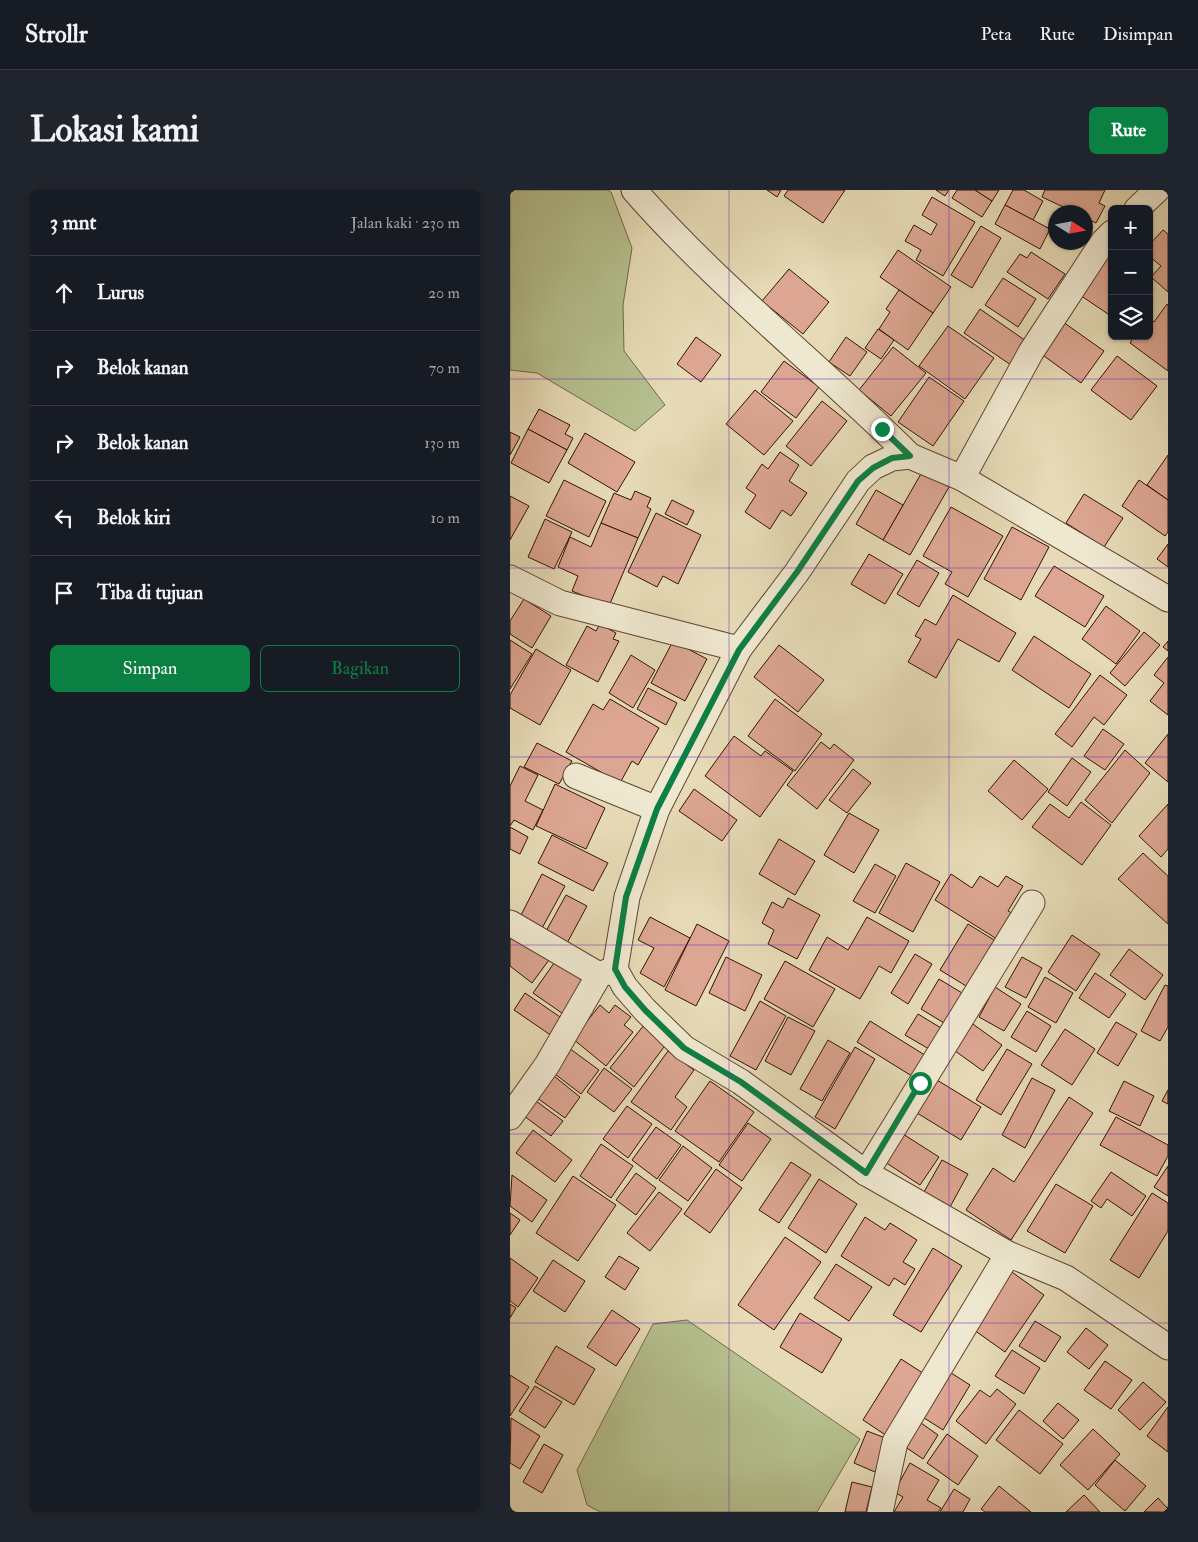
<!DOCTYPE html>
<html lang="id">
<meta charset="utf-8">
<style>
:root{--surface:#171b24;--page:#20242c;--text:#f1f3f6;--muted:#9ea1a6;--line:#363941;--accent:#0b8043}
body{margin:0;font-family:"IM FELL Double Pica",serif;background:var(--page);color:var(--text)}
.controls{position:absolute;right:15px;top:15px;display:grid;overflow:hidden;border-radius:8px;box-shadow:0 1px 4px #0004}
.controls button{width:45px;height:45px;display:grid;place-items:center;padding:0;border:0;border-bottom:1px solid var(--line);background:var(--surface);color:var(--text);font:25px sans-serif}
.compass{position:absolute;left:538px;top:15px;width:45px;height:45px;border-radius:50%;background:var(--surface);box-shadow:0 1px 4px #0004;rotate:101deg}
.stop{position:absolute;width:15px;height:15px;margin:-11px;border:4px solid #0b8043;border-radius:50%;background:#fff}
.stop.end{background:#0b8043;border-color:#fff;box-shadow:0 1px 5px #0008}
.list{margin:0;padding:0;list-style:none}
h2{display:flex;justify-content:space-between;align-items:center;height:65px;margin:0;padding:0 20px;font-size:21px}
h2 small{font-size:16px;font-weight:400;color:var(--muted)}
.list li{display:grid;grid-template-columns:32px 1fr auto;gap:15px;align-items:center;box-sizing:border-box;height:75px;padding:0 20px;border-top:1px solid var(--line)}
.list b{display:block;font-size:19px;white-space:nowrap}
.list em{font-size:16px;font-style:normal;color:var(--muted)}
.actions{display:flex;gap:10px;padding:15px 20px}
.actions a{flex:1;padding:11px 0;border:1px solid var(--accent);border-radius:8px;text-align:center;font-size:18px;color:var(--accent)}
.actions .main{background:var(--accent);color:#fff}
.icon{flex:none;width:28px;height:28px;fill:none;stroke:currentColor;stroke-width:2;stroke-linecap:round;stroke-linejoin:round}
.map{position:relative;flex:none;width:658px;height:1322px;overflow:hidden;border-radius:8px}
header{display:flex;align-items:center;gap:30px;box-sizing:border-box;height:70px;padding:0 25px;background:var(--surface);border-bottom:1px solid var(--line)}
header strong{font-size:24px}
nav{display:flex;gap:28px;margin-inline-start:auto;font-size:18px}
.intro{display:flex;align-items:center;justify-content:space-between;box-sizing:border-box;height:120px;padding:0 30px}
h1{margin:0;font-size:35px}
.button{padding:12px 22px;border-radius:8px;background:var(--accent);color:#fff;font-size:18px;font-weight:700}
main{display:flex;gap:30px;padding:0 30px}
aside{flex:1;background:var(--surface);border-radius:8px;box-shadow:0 1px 4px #0004}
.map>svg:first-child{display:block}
.green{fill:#b5c08e;stroke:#746a48}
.building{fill:#dca692;stroke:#331303}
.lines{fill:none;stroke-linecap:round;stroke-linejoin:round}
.minor-casing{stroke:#604530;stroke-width:27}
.minor{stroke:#efe8d0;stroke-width:25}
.route{stroke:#0b8043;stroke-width:6}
.grid{fill:none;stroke:#7b2cbf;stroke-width:1;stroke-opacity:0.55}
</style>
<header>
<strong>Strollr</strong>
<nav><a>Peta</a><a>Rute</a><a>Disimpan</a></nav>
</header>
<div class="intro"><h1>Lokasi kami</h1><a class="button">Rute</a></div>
<main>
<aside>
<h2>3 mnt<small>Jalan kaki · 230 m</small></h2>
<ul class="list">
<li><svg class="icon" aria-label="ahead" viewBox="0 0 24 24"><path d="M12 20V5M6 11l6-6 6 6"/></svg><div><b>Lurus</b></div><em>20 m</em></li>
<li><svg class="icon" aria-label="right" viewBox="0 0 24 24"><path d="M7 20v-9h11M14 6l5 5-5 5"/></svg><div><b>Belok kanan</b></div><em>70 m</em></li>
<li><svg class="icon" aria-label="right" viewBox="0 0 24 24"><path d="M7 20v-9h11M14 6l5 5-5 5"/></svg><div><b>Belok kanan</b></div><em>130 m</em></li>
<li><svg class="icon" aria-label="left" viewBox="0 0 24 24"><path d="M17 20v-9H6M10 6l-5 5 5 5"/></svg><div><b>Belok kiri</b></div><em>10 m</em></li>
<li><svg class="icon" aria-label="arrive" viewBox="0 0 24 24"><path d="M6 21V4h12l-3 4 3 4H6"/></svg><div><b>Tiba di tujuan</b></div></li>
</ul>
<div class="actions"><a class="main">Simpan</a><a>Bagikan</a></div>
</aside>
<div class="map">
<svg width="658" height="1322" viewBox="0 0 658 1322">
<rect width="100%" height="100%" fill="#e6dbb6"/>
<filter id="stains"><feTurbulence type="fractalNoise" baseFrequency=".004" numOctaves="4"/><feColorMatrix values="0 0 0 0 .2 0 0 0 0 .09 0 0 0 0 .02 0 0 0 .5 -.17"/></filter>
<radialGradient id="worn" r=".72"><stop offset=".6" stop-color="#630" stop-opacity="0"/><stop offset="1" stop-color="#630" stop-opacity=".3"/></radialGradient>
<!-- green -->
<g class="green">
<polygon points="0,0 98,0 101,2 122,58 113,115 114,161 155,215 125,241 27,183 0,180"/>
<polygon points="177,1130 350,1249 307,1322 90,1322 77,1315 67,1280 143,1134"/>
</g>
<!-- building -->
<g class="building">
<polygon points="257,0 271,0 267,7"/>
<polygon points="278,0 335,0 313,33 274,6"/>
<polygon points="426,0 439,0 435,6"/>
<polygon points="447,0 465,0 482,11 472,27 442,8"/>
<polygon points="465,0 489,0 482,11"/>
<polygon points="503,0 514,0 533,11 523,30 495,15"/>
<polygon points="535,0 595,0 589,13 595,16 586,33 576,28 576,22 564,22 532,7"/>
<polygon points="422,7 465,32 433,86 406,70 411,60 395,51 404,35 421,45 427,34 412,25"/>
<polygon points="495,15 540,39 530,59 485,34"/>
<polygon points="471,36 491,48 462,98 441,85"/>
<polygon points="653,40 658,44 658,102 641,87 651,76 639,66 639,55"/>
<polygon points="388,60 441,97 423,123 370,87"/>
<polygon points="597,60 602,63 602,119 598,124 567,103"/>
<polygon points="521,62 555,84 538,109 497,82 510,64 517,68"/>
<polygon points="279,79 319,112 293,144 252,111"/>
<polygon points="493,88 526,109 508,137 475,115"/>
<polygon points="389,100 423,123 398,160 369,139 380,122 376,119"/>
<polygon points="657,114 658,115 658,181 620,153 624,146 639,146 639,128 644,132"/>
<polygon points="470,119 516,151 501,175 454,143"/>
<polygon points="553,132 594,161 571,193 530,163"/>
<polygon points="438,136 484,168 455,209 409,176"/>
<polygon points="368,139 384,150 371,169 355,158"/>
<polygon points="186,147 211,165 191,192 167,174"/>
<polygon points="336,147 357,162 340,186 319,172"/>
<polygon points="383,157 416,183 381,226 349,200"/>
<polygon points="607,166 647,196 621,230 581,200"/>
<polygon points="274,171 309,197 286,228 251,202"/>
<polygon points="419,187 454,211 423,256 388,232"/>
<polygon points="245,200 283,231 254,265 216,234"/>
<polygon points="312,211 337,231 301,276 276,256"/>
<polygon points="29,219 60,235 55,244 63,248 57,260 18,239"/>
<polygon points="18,239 57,260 39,293 1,273"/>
<polygon points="0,242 10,247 0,265"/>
<polygon points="75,243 125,272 107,302 58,273"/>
<polygon points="270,262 289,275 279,291 297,303 281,326 272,320 260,339 235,322 246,305 236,298 252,274 258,279"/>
<polygon points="658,265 658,310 637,295"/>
<polygon points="412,282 439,297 400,365 373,350"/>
<polygon points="54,290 96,311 79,347 36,326"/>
<polygon points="629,290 658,310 658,342 655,346 612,316"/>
<polygon points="366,300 393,315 373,350 346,334"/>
<polygon points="125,301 141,308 137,317 141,319 128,348 91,333 104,303 121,310"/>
<polygon points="574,304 613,328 594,357 556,333"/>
<polygon points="0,306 19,316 0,350"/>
<polygon points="162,310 184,321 177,335 155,324"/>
<polygon points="441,317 493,346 458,407 435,394 442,382 413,366"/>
<polygon points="146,323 191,345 168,394 153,386 147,397 118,382"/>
<polygon points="35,329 62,342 44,379 18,367"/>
<polygon points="91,333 128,348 99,416 62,401 68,386 48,377 60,347 81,357"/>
<polygon points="502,337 539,357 511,410 474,389"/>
<polygon points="658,354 658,377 647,369"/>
<polygon points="359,364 393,384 375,414 341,394"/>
<polygon points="407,370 429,383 409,417 387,404"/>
<polygon points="544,376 594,406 575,437 525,406"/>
<polygon points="443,405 506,443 489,472 448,449 426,488 398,472 411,449 405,446 415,429 426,435"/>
<polygon points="14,409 41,426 22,458 0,444 0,431"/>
<polygon points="596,416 630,441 606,474 572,449"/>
<polygon points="90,434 106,443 103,449 109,451 88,492 56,475 77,436 86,441"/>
<polygon points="634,442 650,455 615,496 600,483"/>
<polygon points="524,446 581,484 559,518 502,480"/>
<polygon points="0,450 22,464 0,499"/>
<polygon points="163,451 197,469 175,511 141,493"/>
<polygon points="658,451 658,461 653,457"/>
<polygon points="269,455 314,490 288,522 244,487"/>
<polygon points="26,459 61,480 30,535 0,518 0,505"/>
<polygon points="121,465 145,480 123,518 99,503"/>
<polygon points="658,467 658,525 640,511 654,493 644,485"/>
<polygon points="590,485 617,505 594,535 584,527 562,557 545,544"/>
<polygon points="138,498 167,513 156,535 127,519"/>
<polygon points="100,509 149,538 128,575 122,571 110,593 56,562 83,514 93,520"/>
<polygon points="265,509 312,544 285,581 238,546"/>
<polygon points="593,539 614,554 595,580 574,566"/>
<polygon points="658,544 658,592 635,573"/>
<polygon points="224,546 251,566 255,561 283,581 250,627 195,586"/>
<polygon points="311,552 320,559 324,554 344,570 307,619 277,595"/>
<polygon points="27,553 62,571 49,594 14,577"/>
<polygon points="615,560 640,583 602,633 575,610"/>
<polygon points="562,568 581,582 557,616 538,602"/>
<polygon points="504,570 538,599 512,630 478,601"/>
<polygon points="10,576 28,585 15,611 33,620 23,640 4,630 0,636 0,596"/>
<polygon points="343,579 361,593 337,623 319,610"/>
<polygon points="45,594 95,618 76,659 26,636"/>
<polygon points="184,599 227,630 212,651 169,621"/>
<polygon points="571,612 601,635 572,675 522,637 540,614 559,628"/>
<polygon points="658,614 658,659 651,667 629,646"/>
<polygon points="339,623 369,640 344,683 314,665"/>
<polygon points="0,637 18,647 10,664 0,659"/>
<polygon points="42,645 98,673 83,701 28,673"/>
<polygon points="269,649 305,671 285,705 249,684"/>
<polygon points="633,663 658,686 658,734 608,689"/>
<polygon points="396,673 430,692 403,742 369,723"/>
<polygon points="365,674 386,686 365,723 343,711"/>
<polygon points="32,684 55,696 31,740 9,729"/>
<polygon points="441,684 462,698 470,686 488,697 496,686 513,696 498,721 505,725 490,751 425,710"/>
<polygon points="56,705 77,716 56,755 35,743"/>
<polygon points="278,708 310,725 287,769 258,754 264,740 252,733 262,712 273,718"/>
<polygon points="140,727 180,748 154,797 130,783 144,758 128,750"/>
<polygon points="357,727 399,751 381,783 369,776 350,809 299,780 317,747 338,760"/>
<polygon points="187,734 219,751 186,816 155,800"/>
<polygon points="458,734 489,753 461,799 430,780"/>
<polygon points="5,743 39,770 22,793 0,776 0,750"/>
<polygon points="562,745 590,764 566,801 538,782"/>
<polygon points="619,759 653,785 635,810 600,785"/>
<polygon points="405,764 422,774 398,814 381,803"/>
<polygon points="49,766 84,791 59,828 23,803"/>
<polygon points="216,767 252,785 235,821 199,803"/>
<polygon points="512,767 532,778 516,808 495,797"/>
<polygon points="275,771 325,799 303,837 254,809"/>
<polygon points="585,783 616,804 599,828 569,808"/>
<polygon points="535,787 563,803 546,833 518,817"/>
<polygon points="429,789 457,806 439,836 411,819"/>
<polygon points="655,795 658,796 658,837 650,851 631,841"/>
<polygon points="485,797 511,814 494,841 469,827"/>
<polygon points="15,803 53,829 42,846 4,820"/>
<polygon points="250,811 276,826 246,880 220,866"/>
<polygon points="90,815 99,823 105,815 121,827 114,835 123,842 96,876 63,849"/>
<polygon points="517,821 541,836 526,862 501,847"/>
<polygon points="408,824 436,841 424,862 395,845"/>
<polygon points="278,827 305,841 281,885 255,871"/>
<polygon points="360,831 418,867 405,888 347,852"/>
<polygon points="460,832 492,855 473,881 441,858"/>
<polygon points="606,832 627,844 608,876 587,863"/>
<polygon points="134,835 157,853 124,897 100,878"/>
<polygon points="555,839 585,859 562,895 531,875"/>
<polygon points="318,850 340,863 312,911 290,899"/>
<polygon points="345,857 365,869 325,939 305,927"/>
<polygon points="59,858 89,880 71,904 41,881"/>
<polygon points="497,859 522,874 491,925 466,910"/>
<polygon points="158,861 184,880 165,907 177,917 161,940 121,912"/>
<polygon points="94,878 122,899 104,922 77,902"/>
<polygon points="39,882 70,907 55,928 23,905"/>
<polygon points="522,888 545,900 515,958 492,945"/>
<polygon points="427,890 471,917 451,950 407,923"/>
<polygon points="200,891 244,922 209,972 165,941"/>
<polygon points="614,891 644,906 630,936 599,921"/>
<polygon points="658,900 658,914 652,911"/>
<polygon points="559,907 583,923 501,1050 456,1020 483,978 504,992"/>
<polygon points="22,908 53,931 41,946 10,923"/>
<polygon points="117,916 142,934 118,968 93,949"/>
<polygon points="606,927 658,955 658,966 647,986 590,955"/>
<polygon points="238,933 261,949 232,991 209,975"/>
<polygon points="146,937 171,955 147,989 122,970"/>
<polygon points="23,940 62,970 45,992 6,963"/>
<polygon points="393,944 429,967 410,995 375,972"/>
<polygon points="91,954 123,976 101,1008 70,986"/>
<polygon points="173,956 202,978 178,1011 149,990"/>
<polygon points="432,970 458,984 440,1017 414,1002"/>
<polygon points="281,972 301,985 269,1033 249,1020"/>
<polygon points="658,976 658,1006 644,997"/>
<polygon points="206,979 232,998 200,1043 174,1024"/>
<polygon points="601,982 636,1006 622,1026 597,1009 591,1018 581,1011"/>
<polygon points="126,983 146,998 126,1025 106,1010"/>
<polygon points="2,985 37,1010 22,1032 0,1016"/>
<polygon points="63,986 106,1015 68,1071 26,1043"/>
<polygon points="309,989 347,1014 316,1063 278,1038"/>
<polygon points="546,994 583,1016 555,1063 517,1041"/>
<polygon points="149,1002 172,1019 140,1061 117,1043"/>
<polygon points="642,1003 658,1013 658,1041 629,1088 600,1070"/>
<polygon points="0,1023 10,1030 0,1045"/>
<polygon points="355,1027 375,1040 380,1033 407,1050 393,1072 405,1079 395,1095 384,1088 379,1096 331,1066"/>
<polygon points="275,1047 311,1072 264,1140 228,1115"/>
<polygon points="423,1058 452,1076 411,1142 383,1125"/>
<polygon points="109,1066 129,1078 115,1100 95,1087"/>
<polygon points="0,1068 28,1088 8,1117 0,1111"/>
<polygon points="43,1070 75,1091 55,1122 23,1101"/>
<polygon points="326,1074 362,1097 339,1131 304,1108"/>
<polygon points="499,1080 534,1105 495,1162 464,1140"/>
<polygon points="0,1114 6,1118 0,1128"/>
<polygon points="102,1120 130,1139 106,1176 77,1157"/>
<polygon points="290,1123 332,1149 312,1183 270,1157"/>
<polygon points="525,1131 551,1147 535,1172 509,1156"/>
<polygon points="576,1138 598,1155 579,1179 557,1162"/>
<polygon points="46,1156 85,1179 64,1215 25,1192"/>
<polygon points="502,1160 530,1178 514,1204 485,1186"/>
<polygon points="391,1169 419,1187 380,1248 353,1230"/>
<polygon points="595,1171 622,1190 601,1219 574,1200"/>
<polygon points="438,1181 460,1195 433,1240 411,1226"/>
<polygon points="0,1185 19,1197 0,1226"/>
<polygon points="633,1192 656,1212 630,1240 608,1220"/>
<polygon points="25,1196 52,1212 35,1238 9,1221"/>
<polygon points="487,1199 506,1214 476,1254 446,1231 470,1200 480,1207"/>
<polygon points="548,1213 569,1230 553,1249 533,1231"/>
<polygon points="658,1217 658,1262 637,1246"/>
<polygon points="509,1220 553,1254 530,1284 486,1250"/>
<polygon points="1,1228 30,1246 10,1279 0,1273"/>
<polygon points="404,1228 428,1245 413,1269 388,1252"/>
<polygon points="583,1239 610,1264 578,1300 550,1275"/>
<polygon points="357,1241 378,1249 365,1282 344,1273"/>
<polygon points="437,1244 468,1266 448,1295 417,1273"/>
<polygon points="34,1254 53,1265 32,1303 13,1292"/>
<polygon points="605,1270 636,1296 615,1321 585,1295"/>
<polygon points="400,1273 429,1290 417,1310 431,1318 428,1322 384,1322 393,1307 384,1302"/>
<polygon points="342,1292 362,1297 356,1322 335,1322"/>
<polygon points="489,1296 521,1322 475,1322 471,1319"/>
<polygon points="444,1299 460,1309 453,1322 430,1322"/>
<polygon points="574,1305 590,1322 556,1322"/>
<polygon points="648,1308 658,1319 658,1322 634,1322"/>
</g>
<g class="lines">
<!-- minor casing -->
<g class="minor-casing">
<g id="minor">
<path d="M124 0C208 96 310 176 400 266"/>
<polyline points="627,19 647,0"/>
<polyline points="452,288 521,162 593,52 602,43"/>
<polyline points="0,388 50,413 229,459"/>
<polyline points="658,409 452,288 400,266 382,268 363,277 348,291 287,382 229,459 147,619 117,707 105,779 115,797 135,820 174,858 231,892 356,983 498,1064 556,1088 658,1157"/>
<polyline points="66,586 147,619"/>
<polyline points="0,733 89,785"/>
<polyline points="0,927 37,875 89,785 105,779"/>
<polyline points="356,983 522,713"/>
<polyline points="370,1322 385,1252 498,1064"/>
</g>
</g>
<!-- minor -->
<use href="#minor" class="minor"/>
</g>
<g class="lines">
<!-- route -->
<polyline class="route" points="372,239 400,266 382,268 363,278 348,291 287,382 229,460 147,619 116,707 105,779 115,797 135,820 174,858 231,892 356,983 410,893"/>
</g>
<!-- grid -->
<path class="grid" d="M219 0V1322M439 0V1322M0 189H658M0 378H658M0 567H658M0 755H658M0 944H658M0 1133H658"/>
<rect width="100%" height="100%" filter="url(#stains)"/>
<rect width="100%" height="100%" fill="url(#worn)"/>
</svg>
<div class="controls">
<button>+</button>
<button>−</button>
<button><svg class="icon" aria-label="layers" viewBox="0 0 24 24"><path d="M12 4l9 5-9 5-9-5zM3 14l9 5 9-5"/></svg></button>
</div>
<svg class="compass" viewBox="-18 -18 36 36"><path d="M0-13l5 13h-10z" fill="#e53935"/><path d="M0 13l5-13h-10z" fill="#9ea1a6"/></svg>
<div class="stop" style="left:410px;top:893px"></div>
<div class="stop end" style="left:372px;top:239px"></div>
</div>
</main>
